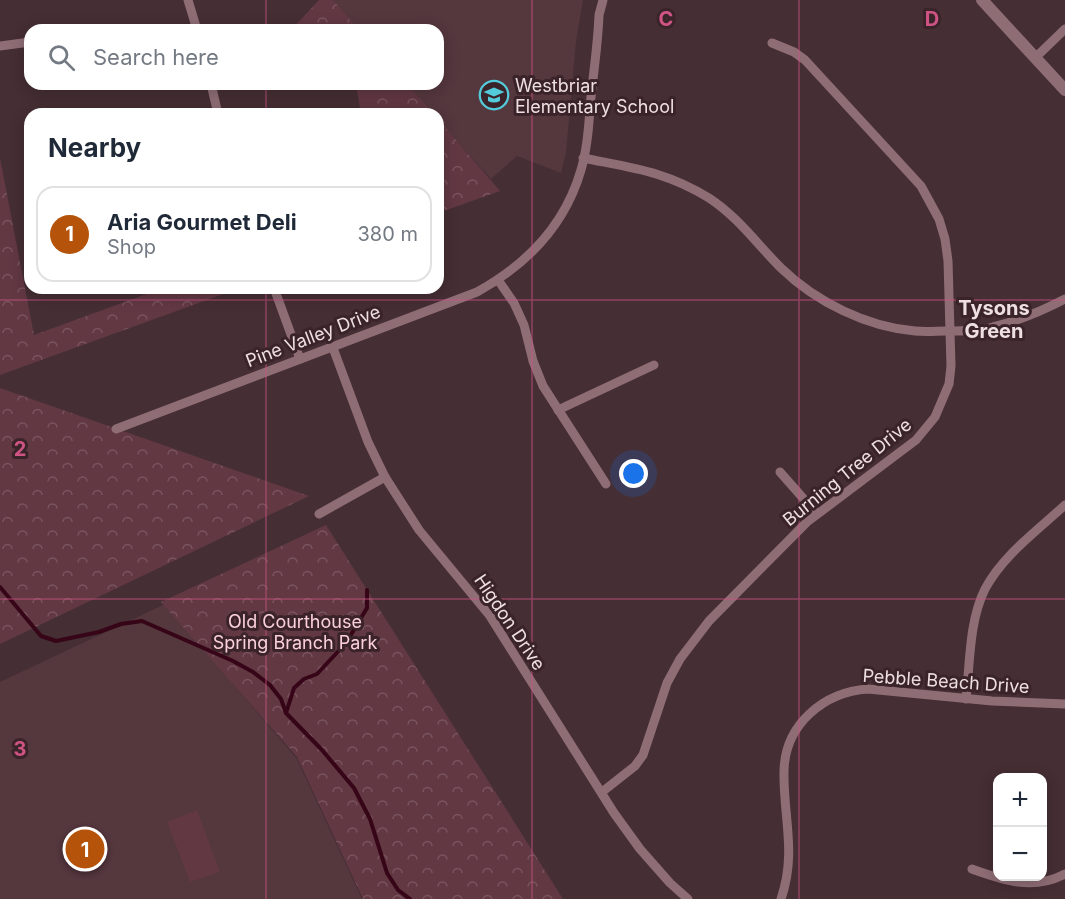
<!DOCTYPE html>
<meta charset="utf-8">
<style>
:root{--surface:#fff;--page:#f2f2f3;--text:#1f2937;--muted:#747a83;--line:#e0e1e3;--accent:#b45309}
body{margin:0;font-family:Inter,sans-serif;background:var(--page);color:var(--text)}
.controls{position:absolute;right:18px;bottom:18px;display:grid;overflow:hidden;border-radius:12px;box-shadow:0 3px 15px #0003}
.controls button{width:54px;height:54px;display:grid;place-items:center;padding:0;border:0;border-bottom:2px solid var(--line);background:var(--surface);color:var(--text);font:30px sans-serif}
.you{position:absolute;left:634px;top:474px;width:21px;height:21px;margin:-15px;border:4px solid #fff;border-radius:50%;background:#1a73e8;box-shadow:0 0 0 9px #1a73e833}
.badge{display:grid;place-items:center;width:39px;height:39px;border-radius:50%;background:var(--accent);color:#fff;font-size:20px;font-weight:700}
.pin{position:absolute;translate:-50% -50%;border:3px solid #fff;box-shadow:0 2px 6px #0006}
.list{margin:0;padding:0;list-style:none}
h2{display:flex;justify-content:space-between;align-items:center;height:78px;margin:0;padding:0 24px;font-size:26px}
h2 small{font-size:20px;font-weight:400;color:var(--muted)}
.list li{display:grid;grid-template-columns:39px 1fr auto;gap:18px;align-items:center;box-sizing:border-box;height:96px;margin:0 12px 12px;padding:0 12px;border:2px solid var(--line);border-radius:18px}
.list b{display:block;font-size:22px;white-space:nowrap}
.list p{margin:0;font-size:20px;white-space:nowrap;color:var(--muted)}
.list em{font-size:20px;font-style:normal;color:var(--muted)}
.icon{flex:none;width:33px;height:33px;fill:none;stroke:currentColor;stroke-width:2;stroke-linecap:round;stroke-linejoin:round}
.map{position:relative;flex:none;width:1065px;height:899px;overflow:hidden}
.search{position:absolute;background:var(--surface);box-shadow:0 3px 15px #0003;left:24px;top:24px;width:420px;height:66px;display:flex;align-items:center;gap:15px;box-sizing:border-box;padding:0 21px;border-radius:18px;color:var(--muted);font-size:22px}
.panel{position:absolute;background:var(--surface);box-shadow:0 3px 15px #0003;left:24px;top:108px;width:420px;height:186px;border-radius:18px}
.map>svg:first-child{display:block}
.built{fill:#55373e}
.green{fill:#623843}
.forest{fill:url(#forest-crowns)}
.lines{fill:none;stroke-linecap:round;stroke-linejoin:round}
.stream{stroke:#360517;stroke-width:4}
.minor{stroke:#8f6d75;stroke-width:9}
.tertiary{stroke:#8f6d75;stroke-width:12}
.grid{fill:none;stroke:#cf5484;stroke-width:1.5;stroke-opacity:0.55}
.labels{text-anchor:middle;dominant-baseline:central;stroke-width:6;stroke-linejoin:round;paint-order:stroke}
.poi-label{font-size:18px;fill:#eedfe2;stroke:#3a242a;text-anchor:start}
.street-label{font-size:18px;fill:#eedfe2;stroke:#3a242a}
.park-label{font-size:18px;fill:#fcd0da;stroke:#3a242a}
.neighbourhood-label{font-size:20px;font-weight:bold;fill:#eedfe2;stroke:#3a242a}
.grid-label{font-size:20px;text-anchor:middle;font-weight:bold;fill:#cf5484;stroke:#3a242a;stroke-width:6;stroke-linejoin:round;paint-order:stroke}
</style>
<div class="map">
<svg width="1065" height="899" viewBox="0 0 1065 899">
<defs>
<pattern id="forest-crowns" width="20" height="18" patternUnits="userSpaceOnUse" patternTransform="scale(1.5)"><rect width="20" height="18" fill="#623843"/><path d="M2 6a3 3 0 1 1 6 0M12 15a3 3 0 1 1 6 0" fill="none" stroke="#79545e"/></pattern>
</defs>
<rect width="100%" height="100%" fill="#452e34"/>
<!-- built -->
<g class="built">
<polygon points="331,0 583,0 576,41 566,153 561,173 517,156 491,179 438,120 438,114 433,114 406,84 438,84 438,30 358,30"/>
<polygon points="165,604 297,759 362,899 0,899 0,682"/>
</g>
<!-- green -->
<polygon class="green" points="197,810 220,872 190,882 167,822"/>
<!-- forest -->
<g class="forest">
<polygon points="319,0 333,0 359,30 291,30"/>
<polygon points="356,84 407,84 434,114 361,114"/>
<polygon points="438,119 500,191 438,213"/>
<polygon points="0,158 34,335 163,288 240,288 0,375"/>
<polygon points="0,388 309,496 0,644"/>
<polygon points="326,525 563,899 363,899 297,757 161,602"/>
</g>
<g class="lines">
<!-- stream -->
<g class="stream">
<polyline points="0,587 41,636 56,641 99,632 121,624 142,621 233,661 253,672 270,685 281,699 286,713 322,750 354,788 370,819 387,873 398,890 410,899"/>
<polyline points="286,713 294,688 304,679 317,674 346,643 367,608 367,590"/>
</g>
<!-- minor -->
<g class="minor">
<polyline points="188,0 197,30"/>
<polyline points="0,46 30,42"/>
<polyline points="1035,58 1065,29"/>
<polyline points="211,84 218,114"/>
<path d="M583 158C632 168 665 171 709 198 738 217 757 244 781 268 816 302 867 327 915 331 926 332 937 331 947 331 963 331 978 331 993 327 1018 321 1042 311 1065 299"/>
<polyline points="498,280 514,303 524,325 533,361 543,386 606,484"/>
<polyline points="274,288 300,359"/>
<polyline points="333,348 368,442 385,477 419,530 490,616 614,813 640,849 670,883 688,899"/>
<polyline points="558,410 654,365"/>
<path d="M116 429 477 292C526 265 565 225 581 170 588 146 589 121 591 97 594 69 598 42 599 15L603 0"/>
<polyline points="780,472 817,514"/>
<polyline points="319,514 385,477"/>
<path d="M966 699C970 663 969 621 985 589 1003 555 1038 530 1065 505"/>
<polyline points="602,792 635,766 643,755 667,683 680,659 709,621 807,522 916,440 935,417 949,384 951,366 948,261 945,239 939,219 921,186 805,60 794,52 772,43"/>
<path d="M972 869C1003 880 1033 891 1065 874"/>
<path d="M781 899C797 852 783 817 784 771 785 724 824 692 868 689L992 701 1065 704"/>
</g>
<!-- tertiary -->
<polyline class="tertiary" points="982,0 1065,90"/>
</g>
<!-- grid -->
<path class="grid" d="M266 0V30M532 0V899M799 0V899M266 84V114M266 288V899M0 300H1065M0 599H1065"/>
<!-- icons -->
<defs>
<g id="school-ring" transform="scale(1.5)"><circle r="9.5" fill="#3a242a" stroke="#53cbda" stroke-width="1.5"/><path d="M0-5L7-2L0 1L-7-2ZM-4 1L0 2.5L4 1V4Q0 6-4 4Z" fill="#53cbda"/></g>
</defs>
<g fill-rule="evenodd">
<use href="#school-ring" x="494" y="95"/>
</g>
<g class="labels">
<!-- poi labels -->
<g class="poi-label">
<text x="515" y="85">Westbriar<tspan x="515" dy="21">Elementary School</tspan></text>
</g>
<!-- street labels -->
<g class="street-label">
<text transform="translate(313 336) rotate(-21)">Pine Valley Drive</text>
<text transform="translate(847 472) rotate(-39)">Burning Tree Drive</text>
<text transform="translate(510 622) rotate(56)">Higdon Drive</text>
<text transform="translate(946 681) rotate(4)">Pebble Beach Drive</text>
</g>
<!-- park labels -->
<g class="park-label">
<text x="295" y="621">Old Courthouse<tspan x="295" dy="21">Spring Branch Park</tspan></text>
</g>
<!-- neighbourhood labels -->
<g class="neighbourhood-label">
<text x="994" y="308">Tysons<tspan x="994" dy="23">Green</tspan></text>
</g>
</g>
<g class="grid-label">
<text x="666" y="26">C</text>
<text x="932" y="26">D</text>
<text x="20" y="456">2</text>
<text x="20" y="756">3</text>
</g>
</svg>
<div class="controls">
<button>+</button>
<button>−</button>
</div>
<div class="you"></div>
<div class="pin badge" style="left:85px;top:849px">1</div>
<div class="search"><svg class="icon" aria-label="search" viewBox="0 0 24 24"><circle cx="10" cy="10" r="6"/><path d="M15 15l6 6"/></svg>Search here</div>
<section class="panel">
<h2>Nearby<small></small></h2>
<ul class="list">
<li><span class="badge">1</span><div><b>Aria Gourmet Deli</b><p>Shop</p></div><em>380 m</em></li>
</ul>
</section>
</div>
